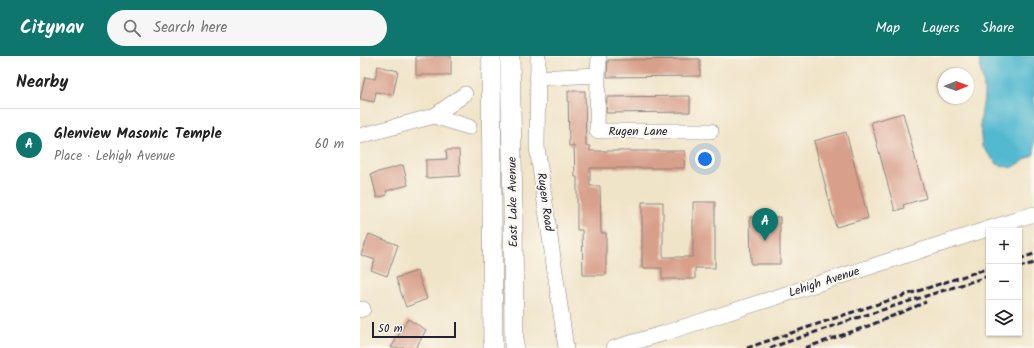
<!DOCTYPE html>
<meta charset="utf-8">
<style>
:root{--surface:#fff;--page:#f6f6f6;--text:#222;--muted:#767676;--line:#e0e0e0;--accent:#0f766e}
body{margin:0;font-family:Kalam,sans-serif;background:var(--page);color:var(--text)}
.controls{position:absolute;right:12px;bottom:12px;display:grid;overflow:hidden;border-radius:0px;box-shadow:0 1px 3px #0004}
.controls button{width:36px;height:36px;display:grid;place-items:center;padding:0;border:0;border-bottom:1px solid var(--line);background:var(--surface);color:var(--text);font:20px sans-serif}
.compass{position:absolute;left:578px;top:12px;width:36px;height:36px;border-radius:50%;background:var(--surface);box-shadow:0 1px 3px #0004;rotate:89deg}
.scale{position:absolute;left:12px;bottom:10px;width:84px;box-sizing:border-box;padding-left:4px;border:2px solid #22223b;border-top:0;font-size:11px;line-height:14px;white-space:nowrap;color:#22223b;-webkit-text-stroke:3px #fbf7ec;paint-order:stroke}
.you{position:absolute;left:345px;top:103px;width:14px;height:14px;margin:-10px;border:3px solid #fff;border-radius:50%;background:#1a73e8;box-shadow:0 0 0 6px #1a73e833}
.badge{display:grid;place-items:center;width:26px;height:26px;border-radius:50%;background:var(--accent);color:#fff;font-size:13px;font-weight:700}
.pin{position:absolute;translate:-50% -33px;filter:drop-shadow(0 1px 2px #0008)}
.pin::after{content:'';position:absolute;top:21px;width:14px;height:12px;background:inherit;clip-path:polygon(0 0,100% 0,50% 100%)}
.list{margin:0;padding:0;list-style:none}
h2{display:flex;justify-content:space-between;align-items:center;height:52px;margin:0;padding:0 16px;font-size:17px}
h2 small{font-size:13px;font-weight:400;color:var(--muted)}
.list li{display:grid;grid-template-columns:26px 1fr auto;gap:12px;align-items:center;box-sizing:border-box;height:72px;padding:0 16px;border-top:1px solid var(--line)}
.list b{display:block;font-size:15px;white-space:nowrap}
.list p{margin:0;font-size:13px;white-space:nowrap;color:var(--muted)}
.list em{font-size:13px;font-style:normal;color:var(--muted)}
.icon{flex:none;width:22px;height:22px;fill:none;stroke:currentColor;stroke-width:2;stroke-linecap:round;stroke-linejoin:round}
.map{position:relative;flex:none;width:674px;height:292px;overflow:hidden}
header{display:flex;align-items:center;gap:24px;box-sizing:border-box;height:56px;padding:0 20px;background:var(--accent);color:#fff}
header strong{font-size:19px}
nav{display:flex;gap:22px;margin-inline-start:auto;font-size:14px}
.search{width:280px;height:36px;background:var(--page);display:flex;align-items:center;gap:10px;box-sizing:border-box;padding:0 14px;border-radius:22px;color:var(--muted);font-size:15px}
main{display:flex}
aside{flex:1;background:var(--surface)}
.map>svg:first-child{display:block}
.water{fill:#52b9d0;stroke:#3a6e86}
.building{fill:#d89f8a}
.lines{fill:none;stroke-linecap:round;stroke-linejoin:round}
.minor-casing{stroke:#898382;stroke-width:16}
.major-casing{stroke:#898382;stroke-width:20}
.minor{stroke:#fff;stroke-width:15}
.major{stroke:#fff;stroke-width:19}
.rail{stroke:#22223b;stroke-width:3;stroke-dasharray:6 3;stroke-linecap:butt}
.labels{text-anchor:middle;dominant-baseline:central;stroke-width:4;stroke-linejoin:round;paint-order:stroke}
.street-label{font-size:12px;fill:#22223b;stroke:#fbf7ec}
</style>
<header>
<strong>Citynav</strong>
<div class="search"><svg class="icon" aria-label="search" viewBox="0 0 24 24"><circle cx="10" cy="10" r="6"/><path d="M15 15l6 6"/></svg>Search here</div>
<nav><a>Map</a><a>Layers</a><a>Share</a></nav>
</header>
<main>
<aside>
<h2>Nearby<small></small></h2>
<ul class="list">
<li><span class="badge">A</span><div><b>Glenview Masonic Temple</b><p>Place · Lehigh Avenue</p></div><em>60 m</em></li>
</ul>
</aside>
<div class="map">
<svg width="674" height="292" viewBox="0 0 674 292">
<rect width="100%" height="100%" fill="#fbf7ec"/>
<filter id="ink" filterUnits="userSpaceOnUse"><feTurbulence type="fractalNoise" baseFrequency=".025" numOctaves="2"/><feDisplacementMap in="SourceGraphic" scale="8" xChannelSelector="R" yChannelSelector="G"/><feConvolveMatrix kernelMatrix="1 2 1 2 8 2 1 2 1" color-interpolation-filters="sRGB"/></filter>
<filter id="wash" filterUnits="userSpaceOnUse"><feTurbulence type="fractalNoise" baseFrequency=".012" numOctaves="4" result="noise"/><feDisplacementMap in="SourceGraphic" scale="16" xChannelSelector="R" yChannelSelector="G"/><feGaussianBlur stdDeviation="0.9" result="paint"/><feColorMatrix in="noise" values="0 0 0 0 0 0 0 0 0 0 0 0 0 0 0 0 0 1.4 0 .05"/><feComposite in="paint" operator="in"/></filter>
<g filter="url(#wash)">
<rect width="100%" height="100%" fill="#f0e4c8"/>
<!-- water -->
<polygon class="water" points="619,0 674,0 674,98 652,112 637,108 622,91 620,69 624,41 624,29 620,12"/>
<g id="blocks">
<!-- building -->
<g class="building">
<rect x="56" y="0" width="35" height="19"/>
<polygon points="340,3 340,20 247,21 248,4"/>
<polygon points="18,10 38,15 33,39 16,36 14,46 0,43 5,21 15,23"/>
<polygon points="208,35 225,35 226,90 230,90 230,95 325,95 324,112 230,112 230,130 240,130 241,177 246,177 246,219 223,219 222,174 217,174 217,121 215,121 214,90 209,90"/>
<polygon points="330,40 330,56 246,57 247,41"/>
<polygon points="543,57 566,142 543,149 544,152 535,155 511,66"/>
<polygon points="486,76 508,162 476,171 454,85"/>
<polygon points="86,94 99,94 100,120 66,122 66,104 87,103"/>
<polygon points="43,109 48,129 26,135 27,139 17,142 11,118"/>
<polygon points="282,146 303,146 303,201 333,201 333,146 355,146 355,212 335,212 335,223 302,223 302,212 282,212"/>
<polygon points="390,161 420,161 420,208 391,208"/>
<polygon points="9,178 38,189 27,220 11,214 15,204 1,199"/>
<polygon points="57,215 67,243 46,251 36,222"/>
<polygon points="48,263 66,274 56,292 31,292"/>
</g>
</g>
</g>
<g filter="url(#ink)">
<use href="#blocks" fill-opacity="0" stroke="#898382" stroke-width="1"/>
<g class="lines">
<!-- minor casing -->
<g class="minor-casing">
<g id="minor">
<polyline points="178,0 177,91 206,292"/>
<polyline points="238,19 237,75 351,75"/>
<polyline points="177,22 238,19 239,0"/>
<polyline points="74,60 105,38"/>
<polyline points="0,80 74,60 109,71"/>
<polyline points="0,254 3,253"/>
<polyline points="254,292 305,277 674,158"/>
</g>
</g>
<!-- major casing -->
<g class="major-casing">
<g id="major">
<polyline points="131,0 133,292"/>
<polyline points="150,0 153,153 154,292"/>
</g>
</g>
<!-- minor -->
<use href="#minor" class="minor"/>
<!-- major -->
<use href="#major" class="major"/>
<!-- rail -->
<g class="rail">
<polyline points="659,203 674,198"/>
<polyline points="659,211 674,207"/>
<polyline points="387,292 484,259 629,212"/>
<polyline points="410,292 484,266 629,220"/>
<polyline points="445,292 511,269 566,246"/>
</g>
</g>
</g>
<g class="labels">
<!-- street labels -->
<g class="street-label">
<text x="278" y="75">Rugen Lane</text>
<text transform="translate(153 146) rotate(-91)">East Lake Avenue</text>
<text transform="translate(185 146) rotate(82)">Rugen Road</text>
<text transform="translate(464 226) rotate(-18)">Lehigh Avenue</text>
</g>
</g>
</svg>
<div class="controls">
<button>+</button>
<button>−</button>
<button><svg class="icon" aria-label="layers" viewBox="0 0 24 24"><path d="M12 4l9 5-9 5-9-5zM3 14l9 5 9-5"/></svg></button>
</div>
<svg class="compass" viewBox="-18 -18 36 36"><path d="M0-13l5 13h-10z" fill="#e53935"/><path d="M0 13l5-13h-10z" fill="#767676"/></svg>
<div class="scale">50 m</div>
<div class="you"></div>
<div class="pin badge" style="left:405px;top:185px">A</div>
</div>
</main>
